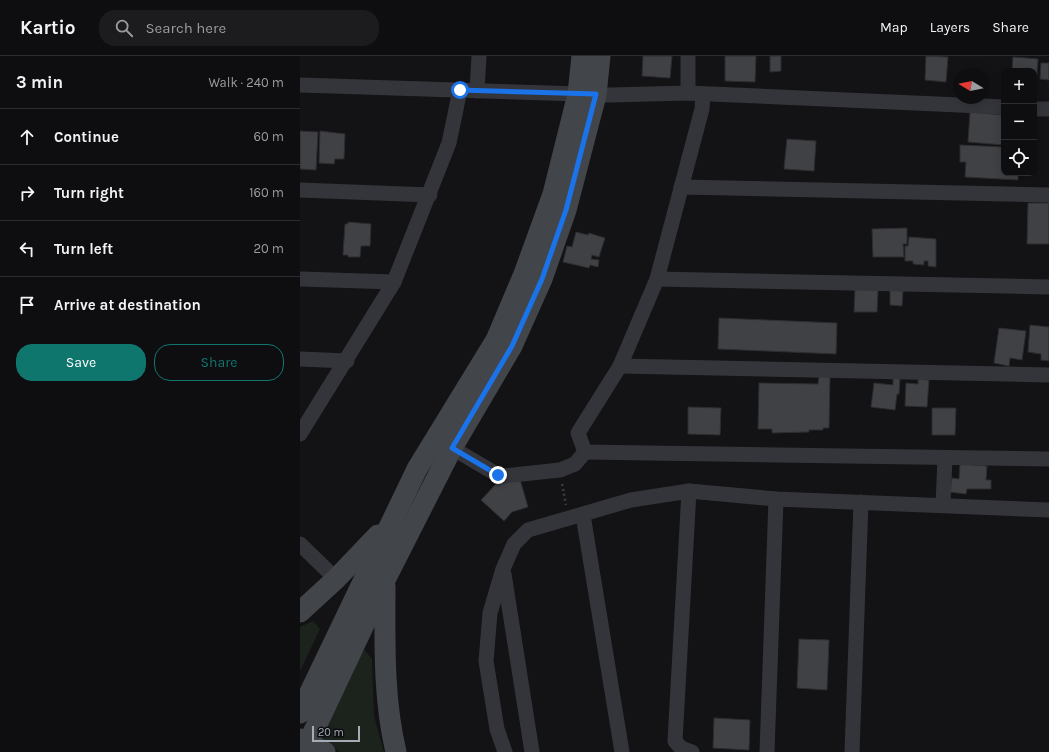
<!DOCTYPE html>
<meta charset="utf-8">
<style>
:root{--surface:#0e0e10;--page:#1c1c1e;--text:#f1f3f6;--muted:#9b9c9f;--line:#2e2e30;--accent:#0f766e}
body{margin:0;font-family:Karla,sans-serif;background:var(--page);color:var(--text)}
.controls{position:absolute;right:12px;top:12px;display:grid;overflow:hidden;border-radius:8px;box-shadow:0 2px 10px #0003}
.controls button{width:36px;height:36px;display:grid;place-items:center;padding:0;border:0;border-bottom:1px solid var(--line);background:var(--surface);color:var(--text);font:20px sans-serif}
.compass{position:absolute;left:653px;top:12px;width:36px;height:36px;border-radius:50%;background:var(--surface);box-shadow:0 2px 10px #0003;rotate:280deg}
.scale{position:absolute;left:12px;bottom:10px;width:48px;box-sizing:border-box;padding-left:4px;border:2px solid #a4abb5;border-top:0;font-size:11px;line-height:14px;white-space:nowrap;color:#a4abb5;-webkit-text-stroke:3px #0e0e10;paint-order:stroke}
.stop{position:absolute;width:12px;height:12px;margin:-9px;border:3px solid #1a73e8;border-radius:50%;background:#fff}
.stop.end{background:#1a73e8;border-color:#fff;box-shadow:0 1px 4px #0008}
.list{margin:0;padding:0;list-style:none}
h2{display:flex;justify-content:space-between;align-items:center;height:52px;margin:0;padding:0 16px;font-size:17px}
h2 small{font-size:13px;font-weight:400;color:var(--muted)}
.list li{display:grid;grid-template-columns:26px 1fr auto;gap:12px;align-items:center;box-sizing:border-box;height:56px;padding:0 16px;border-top:1px solid var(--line)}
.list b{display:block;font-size:15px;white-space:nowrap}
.list em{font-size:13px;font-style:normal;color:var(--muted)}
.actions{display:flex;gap:8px;padding:12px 16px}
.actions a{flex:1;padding:9px 0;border:1px solid var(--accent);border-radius:16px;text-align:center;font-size:14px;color:var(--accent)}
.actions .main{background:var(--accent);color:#fff}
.icon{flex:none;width:22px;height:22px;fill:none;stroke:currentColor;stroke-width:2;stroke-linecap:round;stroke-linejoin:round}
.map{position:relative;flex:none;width:749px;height:696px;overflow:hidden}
header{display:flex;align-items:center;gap:24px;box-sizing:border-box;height:56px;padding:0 20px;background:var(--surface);border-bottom:1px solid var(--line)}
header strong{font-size:19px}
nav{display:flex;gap:22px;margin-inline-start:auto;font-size:14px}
.search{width:280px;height:36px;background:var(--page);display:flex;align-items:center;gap:10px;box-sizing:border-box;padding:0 14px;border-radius:16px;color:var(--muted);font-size:15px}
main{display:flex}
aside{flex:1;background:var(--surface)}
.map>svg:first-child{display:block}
.green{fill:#1b231c}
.building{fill:#3f4145;stroke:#2d2d31}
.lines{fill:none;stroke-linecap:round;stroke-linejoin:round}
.path{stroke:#3a3d41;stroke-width:2.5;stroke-dasharray:2 3;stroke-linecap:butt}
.street{stroke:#34353a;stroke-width:15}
.secondary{stroke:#42454a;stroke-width:21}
.route{stroke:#1a73e8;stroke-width:5}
</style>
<header>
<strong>Kartio</strong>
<div class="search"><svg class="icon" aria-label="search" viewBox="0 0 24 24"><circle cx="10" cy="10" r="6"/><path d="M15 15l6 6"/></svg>Search here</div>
<nav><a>Map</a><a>Layers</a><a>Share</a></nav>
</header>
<main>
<aside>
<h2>3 min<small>Walk · 240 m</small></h2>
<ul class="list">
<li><svg class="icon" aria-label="ahead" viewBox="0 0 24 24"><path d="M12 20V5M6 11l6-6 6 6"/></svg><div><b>Continue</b></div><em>60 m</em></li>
<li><svg class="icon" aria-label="right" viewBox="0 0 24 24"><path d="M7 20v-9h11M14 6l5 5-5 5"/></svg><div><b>Turn right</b></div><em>160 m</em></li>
<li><svg class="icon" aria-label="left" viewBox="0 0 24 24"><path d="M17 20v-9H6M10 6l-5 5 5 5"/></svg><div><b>Turn left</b></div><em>20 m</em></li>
<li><svg class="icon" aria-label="arrive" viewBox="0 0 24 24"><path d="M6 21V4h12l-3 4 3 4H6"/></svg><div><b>Arrive at destination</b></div></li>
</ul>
<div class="actions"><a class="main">Save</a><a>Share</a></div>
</aside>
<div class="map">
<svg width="749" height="696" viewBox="0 0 749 696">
<rect width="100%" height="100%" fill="#131315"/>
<!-- green -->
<g class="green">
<polygon points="13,565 20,573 0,615 0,571"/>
<polygon points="65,594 72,603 74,660 84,696 40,696 16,678 55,595"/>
</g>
<!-- building -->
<g class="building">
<polygon points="343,0 372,0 370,22 342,20"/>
<polygon points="425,0 456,0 455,26 425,25"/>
<polygon points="470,0 481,0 481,15 470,16"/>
<polygon points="626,0 648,1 646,26 625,24"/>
<polygon points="713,1 738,3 735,43 734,15 712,15"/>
<polygon points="741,7 749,7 749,24 740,23"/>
<polygon points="670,56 704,59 704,89 668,86"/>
<polygon points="0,75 18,76 16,114 0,113"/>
<polygon points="20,75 45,78 44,103 35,103 34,108 19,107"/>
<polygon points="487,83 516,85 514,115 484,113"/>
<polygon points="660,89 704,91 704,117 718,117 718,124 665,121 666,106 660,106"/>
<polygon points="728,147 749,147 749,188 727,188"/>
<polygon points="48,166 71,168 70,190 61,190 60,201 48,201 48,199 43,199 45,168 48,168"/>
<polygon points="607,172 607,188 603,188 604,201 573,201 572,173"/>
<polygon points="276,176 288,179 289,177 305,182 299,201 292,199 291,203 299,204 298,211 290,209 289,212 263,206 267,190 272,191"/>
<polygon points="609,181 636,183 636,211 628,210 628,205 624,205 624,209 613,208 613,205 605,205 605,190 608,190"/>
<polygon points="555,233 578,234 577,256 554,256"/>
<polygon points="590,234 603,235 602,250 590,249"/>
<polygon points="419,262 537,267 536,298 418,293"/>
<polygon points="730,269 749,271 749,305 741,304 741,298 728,296"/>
<polygon points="699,272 726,275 722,304 710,302 709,310 694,307"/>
<polygon points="519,320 530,320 529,372 523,372 523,374 509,374 509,376 472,377 472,373 458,373 459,327 518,328"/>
<polygon points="593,321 600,322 599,338 597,338 595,354 571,351 574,327 593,329"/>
<polygon points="618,323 629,324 627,351 605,350 606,327 618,328"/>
<polygon points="388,351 421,352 420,379 388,378"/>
<polygon points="632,352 656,352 655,379 632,379"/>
<polygon points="660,408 687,410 686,424 691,424 691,433 667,433 666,438 650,436 652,422 659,423"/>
<polygon points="219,420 228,451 212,456 204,465 181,444 197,427"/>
<polygon points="499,583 529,584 527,634 497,632"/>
<polygon points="414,662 450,664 449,694 413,692"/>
</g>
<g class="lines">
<!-- path -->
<polyline class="path" points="262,428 266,449"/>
<!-- street -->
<g class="street">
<polyline points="0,29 311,39 388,37 704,51"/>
<polyline points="177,35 179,0"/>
<polyline points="388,37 388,0"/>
<polyline points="734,53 749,53"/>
<polyline points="381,131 749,139"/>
<polyline points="0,134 130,139"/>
<polyline points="0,223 94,226"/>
<polyline points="357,223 749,231"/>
<polyline points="0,303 47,305"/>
<polyline points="320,310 749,319"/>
<polyline points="0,378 94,226 149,87 160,34"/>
<polyline points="152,392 198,419 203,420 260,414 275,408 285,396"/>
<polyline points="285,396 749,403"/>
<polyline points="285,396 278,377 320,310 357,223 402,53 403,38"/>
<polyline points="389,435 375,685 381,692 392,696"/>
<polyline points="643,449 645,402"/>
<polyline points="283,459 322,696"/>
<polyline points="0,488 36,523"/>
<polyline points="204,518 232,696"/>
<polyline points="205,696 197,673 186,605 190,557 203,513 214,488 228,474 331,444 389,435 476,443 749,454"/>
<polyline points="467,696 476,443"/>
<polyline points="552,696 561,446"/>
</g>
<!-- secondary -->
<g class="secondary">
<path d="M85 530C85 586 83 641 96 696"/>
<polyline points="0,556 36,523 78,479"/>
<polyline points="0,657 117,413 196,284 224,218 253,138 278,38 282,0"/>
<polyline points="0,683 25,696"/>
<polyline points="4,696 86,522 152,392 212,290 242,223 266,154 296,39 300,0"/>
</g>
</g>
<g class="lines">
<!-- route -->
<polyline class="route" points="160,34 296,38 266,154 242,223 212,290 152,392 198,419"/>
</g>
</svg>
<div class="controls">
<button>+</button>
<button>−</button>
<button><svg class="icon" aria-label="locate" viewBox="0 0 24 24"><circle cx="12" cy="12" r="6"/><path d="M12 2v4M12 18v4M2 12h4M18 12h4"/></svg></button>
</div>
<svg class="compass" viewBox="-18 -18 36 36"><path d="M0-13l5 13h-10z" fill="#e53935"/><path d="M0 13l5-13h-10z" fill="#9b9c9f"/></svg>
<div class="scale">20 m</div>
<div class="stop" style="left:160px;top:34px"></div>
<div class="stop end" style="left:198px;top:419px"></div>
</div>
</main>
